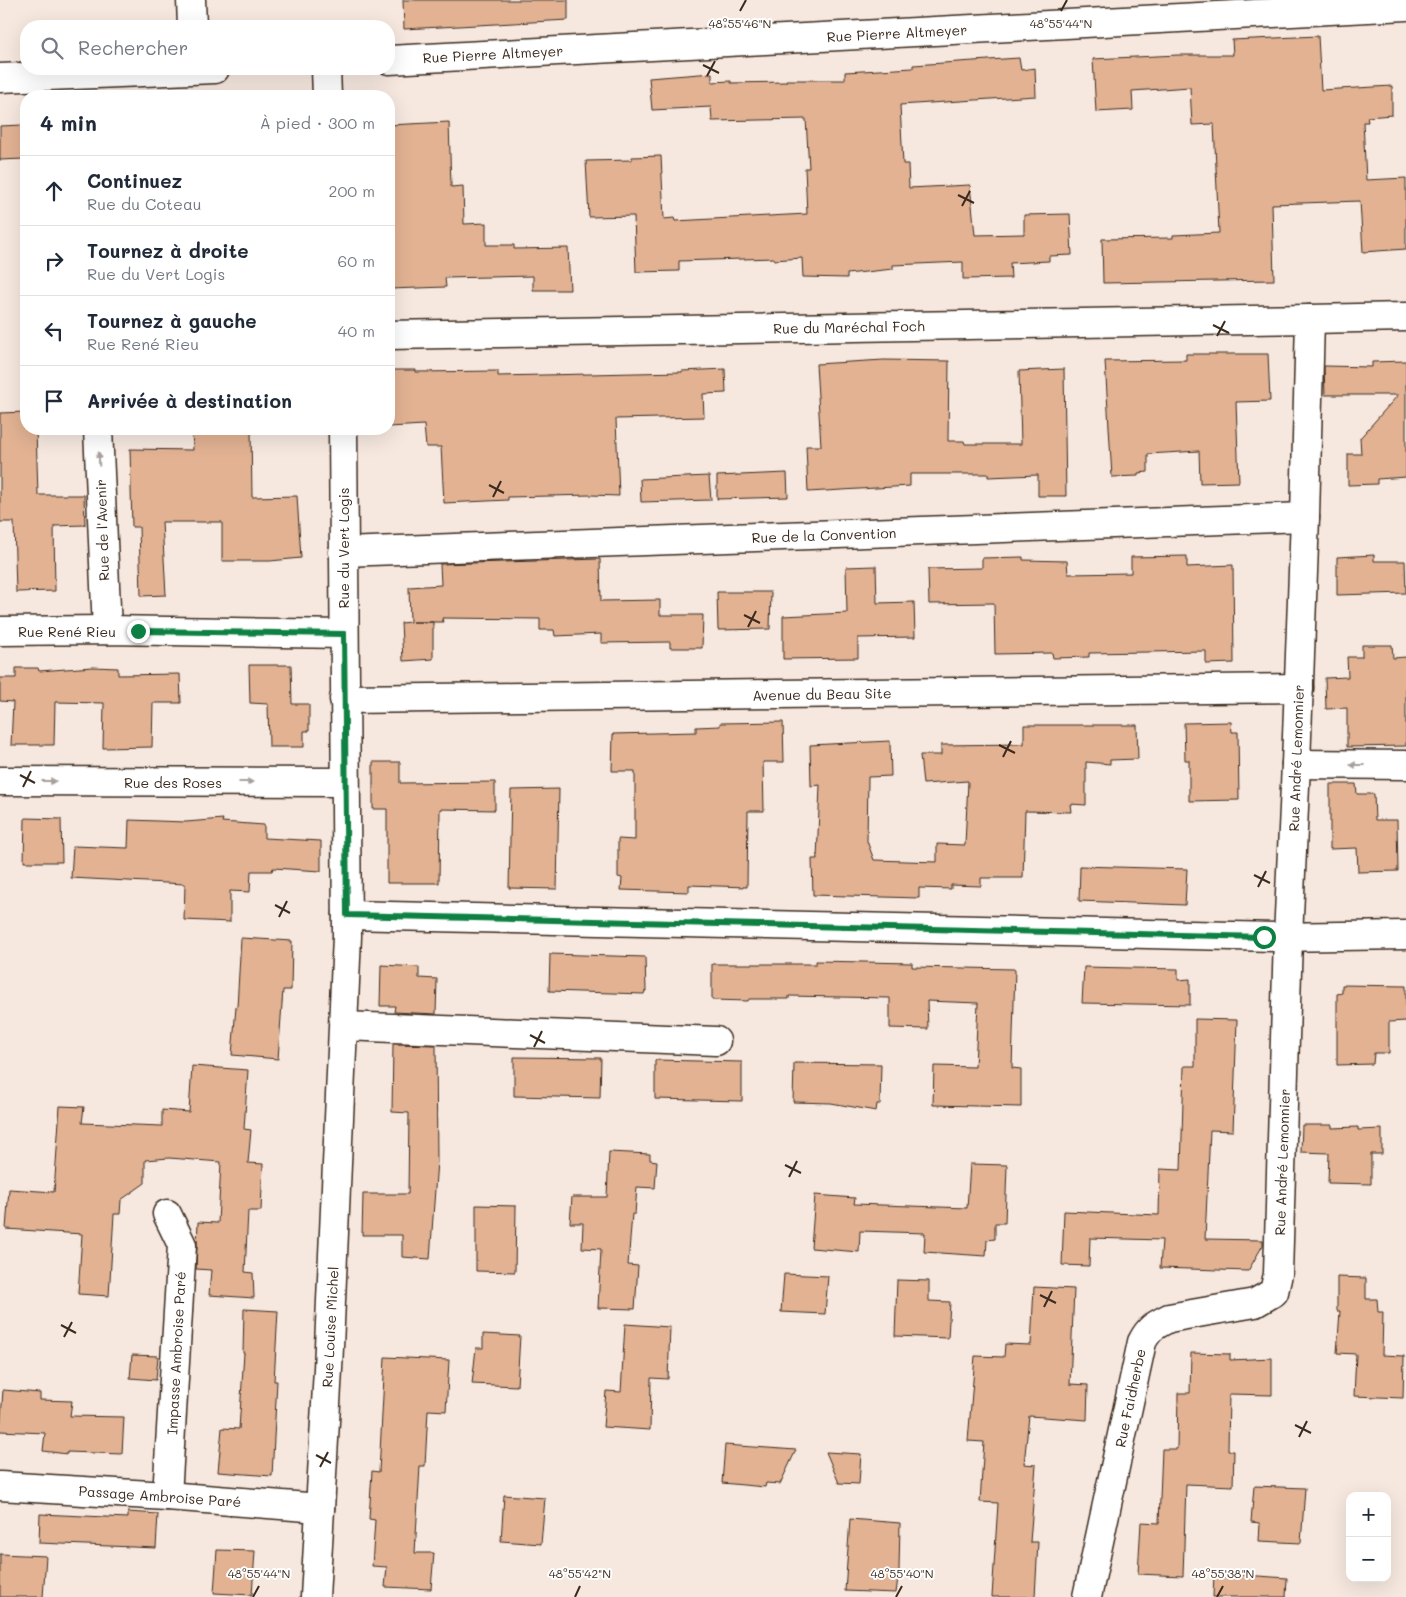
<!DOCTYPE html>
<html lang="fr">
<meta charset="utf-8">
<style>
:root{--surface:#fff;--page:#f2f2f3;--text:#1f2937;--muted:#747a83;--line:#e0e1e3}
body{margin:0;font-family:Mali,sans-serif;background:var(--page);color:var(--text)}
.controls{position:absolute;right:15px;bottom:15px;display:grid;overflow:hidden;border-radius:10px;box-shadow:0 5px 20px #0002}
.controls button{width:45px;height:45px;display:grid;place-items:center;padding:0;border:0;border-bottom:1px solid var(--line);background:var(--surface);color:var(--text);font:25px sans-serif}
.stop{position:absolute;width:15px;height:15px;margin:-11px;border:4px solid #0b8043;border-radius:50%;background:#fff}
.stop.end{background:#0b8043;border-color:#fff;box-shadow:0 1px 5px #0008}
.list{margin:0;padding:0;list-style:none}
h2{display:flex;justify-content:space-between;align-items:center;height:65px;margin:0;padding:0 20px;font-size:21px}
h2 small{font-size:16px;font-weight:400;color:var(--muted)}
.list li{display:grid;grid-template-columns:32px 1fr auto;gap:15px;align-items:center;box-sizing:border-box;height:70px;padding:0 20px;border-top:1px solid var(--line)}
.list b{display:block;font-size:19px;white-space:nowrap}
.list p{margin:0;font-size:16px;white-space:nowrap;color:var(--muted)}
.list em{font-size:16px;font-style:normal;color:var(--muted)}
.icon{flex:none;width:28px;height:28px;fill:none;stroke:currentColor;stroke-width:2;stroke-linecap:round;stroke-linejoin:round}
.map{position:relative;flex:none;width:1406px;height:1597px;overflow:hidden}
.search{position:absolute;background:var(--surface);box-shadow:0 5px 20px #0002;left:20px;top:20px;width:375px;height:55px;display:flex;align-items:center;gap:12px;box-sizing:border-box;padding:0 18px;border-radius:20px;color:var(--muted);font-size:19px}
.panel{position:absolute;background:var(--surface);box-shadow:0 5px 20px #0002;left:20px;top:90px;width:375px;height:345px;border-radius:20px}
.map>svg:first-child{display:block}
.building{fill:#e2b293;stroke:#3b2a1e}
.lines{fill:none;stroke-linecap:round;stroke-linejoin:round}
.minor-casing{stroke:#3b2a1e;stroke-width:31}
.minor{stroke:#fff;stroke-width:28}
.oneway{fill:#a79f9a}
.route{stroke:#0b8043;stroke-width:6}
.ticks{fill:none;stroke:#3b2a1e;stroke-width:2}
.labels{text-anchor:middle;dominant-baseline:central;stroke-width:4;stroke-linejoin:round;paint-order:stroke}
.street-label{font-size:14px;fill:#3b2a1e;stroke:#fff}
.ticks-label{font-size:12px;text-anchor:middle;fill:#3b2a1e;stroke:#fff;stroke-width:4;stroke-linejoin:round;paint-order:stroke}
</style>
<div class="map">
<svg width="1406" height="1597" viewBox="0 0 1406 1597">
<rect width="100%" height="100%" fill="#f6e8df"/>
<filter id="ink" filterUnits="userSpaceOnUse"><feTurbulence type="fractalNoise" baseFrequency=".02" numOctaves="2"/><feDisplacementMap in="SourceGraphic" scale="10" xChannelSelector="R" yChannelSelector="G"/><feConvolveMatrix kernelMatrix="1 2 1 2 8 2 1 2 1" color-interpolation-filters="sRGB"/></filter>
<g filter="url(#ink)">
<!-- building -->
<g class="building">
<polygon points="403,0 568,0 568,20 404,29"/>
<polygon points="1318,36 1321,90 1392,86 1392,115 1367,117 1368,122 1363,122 1366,180 1406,178 1406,249 1363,252 1360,201 1272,204 1274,280 1103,283 1102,239 1173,238 1173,235 1219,233 1214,124 1192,125 1190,87 1132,91 1133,110 1096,112 1093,59 1178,55 1233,55 1232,40"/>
<polygon points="1019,58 1021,70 1035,68 1036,96 900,105 903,164 908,164 909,188 970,185 975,235 1024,234 1024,215 1070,214 1072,255 1049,256 1049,261 1010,263 1011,278 963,279 963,262 893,265 893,269 847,274 847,278 803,277 802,258 774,260 774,258 679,261 679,271 636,272 634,216 589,217 586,161 632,160 632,157 661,156 664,219 674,218 675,221 807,214 805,168 809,168 806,119 712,121 711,107 652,110 649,78 712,73 712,82 731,81 731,83 786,82 786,80 845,80 845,72 913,68 913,65"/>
<polygon points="449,122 451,187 463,186 464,224 486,223 486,245 514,245 514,249 568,248 570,290 533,290 533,276 445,278 446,287 390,289 389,262 389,125"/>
<polygon points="23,125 24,159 0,160 0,126"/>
<polygon points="1186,354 1268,354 1270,401 1236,402 1239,482 1200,483 1199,451 1148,454 1148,472 1138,473 1138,476 1112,477 1105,361 1186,360"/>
<polygon points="884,360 949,361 948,441 964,441 965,444 1021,444 1019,371 1064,369 1066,496 1038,496 1038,475 988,477 988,474 910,474 910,486 808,492 806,446 821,446 816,364"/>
<polygon points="1406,361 1406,477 1377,479 1377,484 1348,485 1348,454 1361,454 1360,438 1398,395 1325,395 1324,366 1372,367 1372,362"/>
<polygon points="725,369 726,393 703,394 704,417 616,419 619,496 591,495 508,497 508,500 444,503 441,447 426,447 424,425 389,427 389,370 416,370 416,372 498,371 498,376 682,372 682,371"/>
<polygon points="26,412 26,429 36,429 38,495 84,495 85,525 54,526 55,591 16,592 14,522 0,522 0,413"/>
<polygon points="192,429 221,429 221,432 251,430 252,497 297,496 301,558 270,561 222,561 222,522 162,522 166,595 141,596 139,527 132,527 130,449 193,450"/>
<polygon points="787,473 788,497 717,499 717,476"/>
<polygon points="709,476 711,500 641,502 640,479"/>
<polygon points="1374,555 1374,561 1405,561 1406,593 1337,595 1337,557"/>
<polygon points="1187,556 1187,567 1233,565 1234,663 1206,664 1206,651 1089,653 1089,657 1053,658 1052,653 995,654 994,603 929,604 928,569 982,568 982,558 1023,557 1023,560 1067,561 1068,574 1131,573 1131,557"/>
<polygon points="600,559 601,601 660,600 660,615 703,615 702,648 670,648 670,642 601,643 601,634 555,636 554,630 540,630 540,619 442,618 443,622 413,622 433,622 433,659 403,661 401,623 410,622 409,587 441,585 440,564"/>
<polygon points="876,566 877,603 914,602 915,637 858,638 858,658 783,659 783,616 847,613 846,567"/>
<polygon points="717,592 771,592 770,629 718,630"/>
<polygon points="1362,645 1392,645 1393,658 1406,657 1406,746 1347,747 1347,708 1326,709 1325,678 1348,677 1347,657 1362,657"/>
<polygon points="249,665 291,665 292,704 309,704 309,731 304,731 304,747 269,747 268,704 250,703"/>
<polygon points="93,667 118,668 118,675 180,674 181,703 153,703 152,747 103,748 104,703 55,702 54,745 11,745 13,702 0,701 0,678 16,678 16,668 38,668 39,671"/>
<polygon points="783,722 784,762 763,762 764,811 748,811 747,887 689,885 689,892 621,890 622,878 618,877 618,839 635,840 635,771 612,771 613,734 696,732 696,727 720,726 720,723"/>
<polygon points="1231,722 1232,732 1238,732 1239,800 1189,801 1189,760 1185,760 1184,723"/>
<polygon points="1024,725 1137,725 1138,759 1110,760 1110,764 1086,762 1086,805 1070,804 1071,812 1025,811 1023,878 981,878 981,886 951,885 951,889 919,888 919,898 813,895 812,859 817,859 820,785 811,786 810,745 890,741 891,776 868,777 867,841 874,860 937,862 937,844 965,845 968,781 923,784 920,755 941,755 941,745 1024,744"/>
<polygon points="373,762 400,762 400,783 495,782 495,810 440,809 439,883 387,883 387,809 373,809"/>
<polygon points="1330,784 1356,784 1357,794 1374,794 1375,820 1397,820 1398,871 1358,872 1357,848 1330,849"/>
<polygon points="559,789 557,889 509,888 511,790"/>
<polygon points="25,818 61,819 62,862 24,862"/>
<polygon points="223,819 222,822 264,825 264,838 321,841 321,871 273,868 272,871 251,871 250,892 230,891 230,922 184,920 185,884 71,878 73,846 128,848 129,820 186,822"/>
<polygon points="1080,866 1187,869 1185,905 1079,901"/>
<polygon points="241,938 292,941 291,990 283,990 278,1059 232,1055 236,1007 237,1007"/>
<polygon points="550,954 645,957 646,991 645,991 644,994 549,991"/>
<polygon points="816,961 912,963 912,967 1015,969 1012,1068 1021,1069 1021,1107 933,1105 934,1066 975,1067 978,1003 927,1001 928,1029 890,1028 890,998 789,996 789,999 749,999 748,1001 712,1000 712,964 816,964"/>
<polygon points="381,965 419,967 419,978 437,979 436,1014 394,1012 395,1006 380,1006"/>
<polygon points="1084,967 1178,969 1178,980 1190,979 1190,1005 1082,1003"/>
<polygon points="1342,985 1406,986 1406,1021 1389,1022 1389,1053 1374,1053 1373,1064 1337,1065 1337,994 1342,993"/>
<polygon points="1195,1019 1237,1020 1233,1131 1210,1130 1205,1239 1263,1240 1263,1245 1248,1271 1160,1268 1162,1240 1090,1238 1089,1266 1062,1265 1064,1211 1159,1215 1160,1169 1181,1170 1184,1066 1195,1066"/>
<polygon points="393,1044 436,1045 437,1161 430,1259 402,1257 402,1235 362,1235 363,1194 408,1194 409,1113 392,1112"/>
<polygon points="514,1057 601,1058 600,1098 514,1096"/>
<polygon points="655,1060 742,1062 742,1101 655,1099"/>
<polygon points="794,1063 881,1064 880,1104 877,1104 876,1111 831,1103 793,1102"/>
<polygon points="192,1066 248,1070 244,1129 251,1130 248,1163 263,1164 261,1211 248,1211 245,1272 253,1273 254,1298 209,1295 211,1270 196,1269 198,1222 218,1223 221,1162 169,1158 145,1160 145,1183 121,1200 120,1214 114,1214 109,1296 78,1294 82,1234 6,1229 9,1189 54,1192 60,1106 84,1107 82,1123 162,1126 162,1110 189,1112"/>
<polygon points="1302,1125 1332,1125 1332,1128 1358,1127 1358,1130 1382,1129 1382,1154 1371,1154 1371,1184 1328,1183 1329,1153 1301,1152"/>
<polygon points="609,1152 650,1154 650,1160 657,1161 655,1188 637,1187 635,1214 632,1214 628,1265 638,1266 635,1309 598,1308 601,1249 582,1248 583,1223 570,1223 572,1197 607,1197"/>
<polygon points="970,1164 1007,1165 1005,1223 995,1223 995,1239 987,1240 986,1256 924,1252 925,1233 860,1231 859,1252 811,1248 815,1195 855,1198 854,1204 967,1208"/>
<polygon points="476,1205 516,1206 515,1272 476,1271"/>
<polygon points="784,1274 828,1276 825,1314 781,1312"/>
<polygon points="1337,1277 1366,1278 1366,1299 1377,1299 1378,1312 1383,1312 1382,1355 1404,1356 1403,1398 1354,1396 1356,1354 1337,1353 1340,1311 1337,1311"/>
<polygon points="897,1280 929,1281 929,1301 950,1302 948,1338 895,1336"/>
<polygon points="1034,1287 1074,1289 1070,1384 1088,1385 1087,1420 1029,1416 1024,1464 1036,1465 1030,1542 1038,1542 1035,1597 992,1597 998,1503 980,1502 984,1442 968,1441 975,1356 1004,1357 1005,1344 1031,1345"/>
<polygon points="244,1309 278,1311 274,1381 277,1381 272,1476 218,1472 222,1428 239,1429 244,1353 243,1353"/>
<polygon points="625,1324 670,1327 668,1379 651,1378 650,1430 603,1427 606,1391 621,1392"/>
<polygon points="483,1334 520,1336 517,1386 472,1384 476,1348 483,1348"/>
<polygon points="1191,1353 1230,1354 1230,1360 1272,1358 1272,1395 1229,1394 1228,1451 1234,1451 1233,1486 1186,1484 1183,1576 1138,1574 1141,1522 1159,1523 1162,1449 1177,1449 1178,1393 1190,1393"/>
<polygon points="132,1355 158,1356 156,1380 130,1378"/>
<polygon points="385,1357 449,1360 446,1411 428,1410 425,1466 420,1466 415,1553 434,1553 431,1589 385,1587 387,1567 372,1566 375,1520 369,1519 372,1471 379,1472"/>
<polygon points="3,1390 40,1393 40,1400 72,1401 70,1416 124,1417 122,1454 67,1452 67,1454 43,1451 45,1433 0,1431"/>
<polygon points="725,1445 796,1450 780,1484 766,1483 765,1487 722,1483"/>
<polygon points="826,1452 861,1454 859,1484 839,1483"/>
<polygon points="1254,1486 1305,1488 1301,1543 1259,1541 1260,1523 1251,1522"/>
<polygon points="504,1495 545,1498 541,1544 501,1541"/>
<polygon points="128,1512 158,1514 156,1548 39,1543 40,1514 128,1518"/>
<polygon points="850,1519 900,1523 899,1570 896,1593 845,1591"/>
<polygon points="217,1550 255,1551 252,1595 214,1593"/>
<polygon points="0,1554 46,1556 43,1597 0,1597"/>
<polygon points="1214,1573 1287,1578 1286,1597 1213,1597"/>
</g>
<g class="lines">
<!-- minor casing -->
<g class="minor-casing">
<g id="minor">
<polyline points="191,0 192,26"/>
<polyline points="389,60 1406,6"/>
<polyline points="326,69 327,96"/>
<polyline points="0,78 215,69"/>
<polyline points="389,335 1310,319"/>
<polyline points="98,429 107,630"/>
<polyline points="343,552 1305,517"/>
<polyline points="0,631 107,630 344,634"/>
<polyline points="344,699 1299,688"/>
<polyline points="1296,764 1406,765"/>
<polyline points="0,781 345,782"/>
<polyline points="347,915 1275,937 1406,935"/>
<polyline points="344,1026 716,1041"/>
<polyline points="0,1486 167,1496 320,1508"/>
<polyline points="167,1496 182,1245 167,1214"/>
<polyline points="315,1597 328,1369 347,936 343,429"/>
<path d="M1087 1597 1142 1342C1149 1328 1155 1325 1169 1318L1255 1303 1274 1292 1278 1274 1288 937 1296 764 1305 517 1310 319 1406 317"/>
</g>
</g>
<!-- minor -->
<use href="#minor" class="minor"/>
</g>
<!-- one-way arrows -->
<defs><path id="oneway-solid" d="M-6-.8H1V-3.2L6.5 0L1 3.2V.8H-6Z" transform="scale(1.25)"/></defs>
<g class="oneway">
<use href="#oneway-solid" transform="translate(99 459) rotate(-92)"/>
<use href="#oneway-solid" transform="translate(1357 765) rotate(-180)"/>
<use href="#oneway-solid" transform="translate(49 781)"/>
<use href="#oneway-solid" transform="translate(246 782)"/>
</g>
</g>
<g class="lines" filter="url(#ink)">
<!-- route -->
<polyline class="route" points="138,631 344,634 347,915 1264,937"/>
</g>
<!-- ticks -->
<path class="ticks" d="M740 11 746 0M1061 11 1067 0M703 65 719 73M707 76 715 61M958 195 974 203M962 206 970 191M1213 325 1229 333M1217 336 1225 321M489 485 504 493M493 497 501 481M744 615 760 623M748 627 756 611M999 745 1015 753M1003 757 1011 741M20 775 35 783M23 787 31 771M1254 875 1270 883M1258 887 1266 871M275 905 290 913M279 917 287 901M530 1035 545 1043M534 1047 542 1031M785 1165 801 1173M789 1177 797 1161M1040 1295 1056 1303M1044 1307 1052 1291M61 1325 76 1333M64 1337 72 1322M1295 1425 1311 1433M1299 1437 1307 1421M316 1455 331 1463M320 1467 328 1452M253 1597 259 1586M575 1597 580 1586M896 1597 902 1586M1217 1597 1223 1586"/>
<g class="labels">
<!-- street labels -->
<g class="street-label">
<text transform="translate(897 33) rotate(-3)">Rue Pierre Altmeyer</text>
<text transform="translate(493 54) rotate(-3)">Rue Pierre Altmeyer</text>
<text transform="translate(849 327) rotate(-1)">Rue du Maréchal Foch</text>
<text transform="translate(102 530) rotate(-92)">Rue de l'Avenir</text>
<text transform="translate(824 535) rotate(-2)">Rue de la Convention</text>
<text transform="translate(343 548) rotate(-90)">Rue du Vert Logis</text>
<text x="67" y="631">Rue René Rieu</text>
<text transform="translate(822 694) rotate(-1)">Avenue du Beau Site</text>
<text transform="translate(1296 758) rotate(-88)">Rue André Lemonnier</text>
<text x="173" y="782">Rue des Roses</text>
<text transform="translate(1282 1162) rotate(-88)">Rue André Lemonnier</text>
<text transform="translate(330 1327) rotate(-87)">Rue Louise Michel</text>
<text transform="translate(176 1353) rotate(-87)">Impasse Ambroise Paré</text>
<text transform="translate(1130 1398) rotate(-78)">Rue Faidherbe</text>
<text transform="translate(160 1496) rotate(4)">Passage Ambroise Paré</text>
</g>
</g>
<g class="ticks-label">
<text x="740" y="28">48°55'46"N</text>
<text x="1061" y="28">48°55'44"N</text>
<text x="259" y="1578">48°55'44"N</text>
<text x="580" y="1578">48°55'42"N</text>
<text x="902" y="1578">48°55'40"N</text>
<text x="1223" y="1578">48°55'38"N</text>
</g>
</svg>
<div class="controls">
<button>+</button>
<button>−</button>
</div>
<div class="stop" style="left:1264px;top:937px"></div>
<div class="stop end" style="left:138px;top:631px"></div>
<div class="search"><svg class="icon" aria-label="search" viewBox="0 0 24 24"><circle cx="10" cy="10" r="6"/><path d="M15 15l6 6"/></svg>Rechercher</div>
<section class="panel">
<h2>4 min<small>À pied · 300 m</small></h2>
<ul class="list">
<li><svg class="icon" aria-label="ahead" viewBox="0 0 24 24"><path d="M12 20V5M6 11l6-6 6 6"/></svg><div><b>Continuez</b><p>Rue du Coteau</p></div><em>200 m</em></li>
<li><svg class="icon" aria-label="right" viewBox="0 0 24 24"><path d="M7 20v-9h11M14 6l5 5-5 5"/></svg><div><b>Tournez à droite</b><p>Rue du Vert Logis</p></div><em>60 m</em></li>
<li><svg class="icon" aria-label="left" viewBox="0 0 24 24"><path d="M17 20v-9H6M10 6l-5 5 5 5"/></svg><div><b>Tournez à gauche</b><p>Rue René Rieu</p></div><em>40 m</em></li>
<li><svg class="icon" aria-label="arrive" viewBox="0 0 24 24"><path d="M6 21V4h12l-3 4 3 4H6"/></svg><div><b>Arrivée à destination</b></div></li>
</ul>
</section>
</div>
